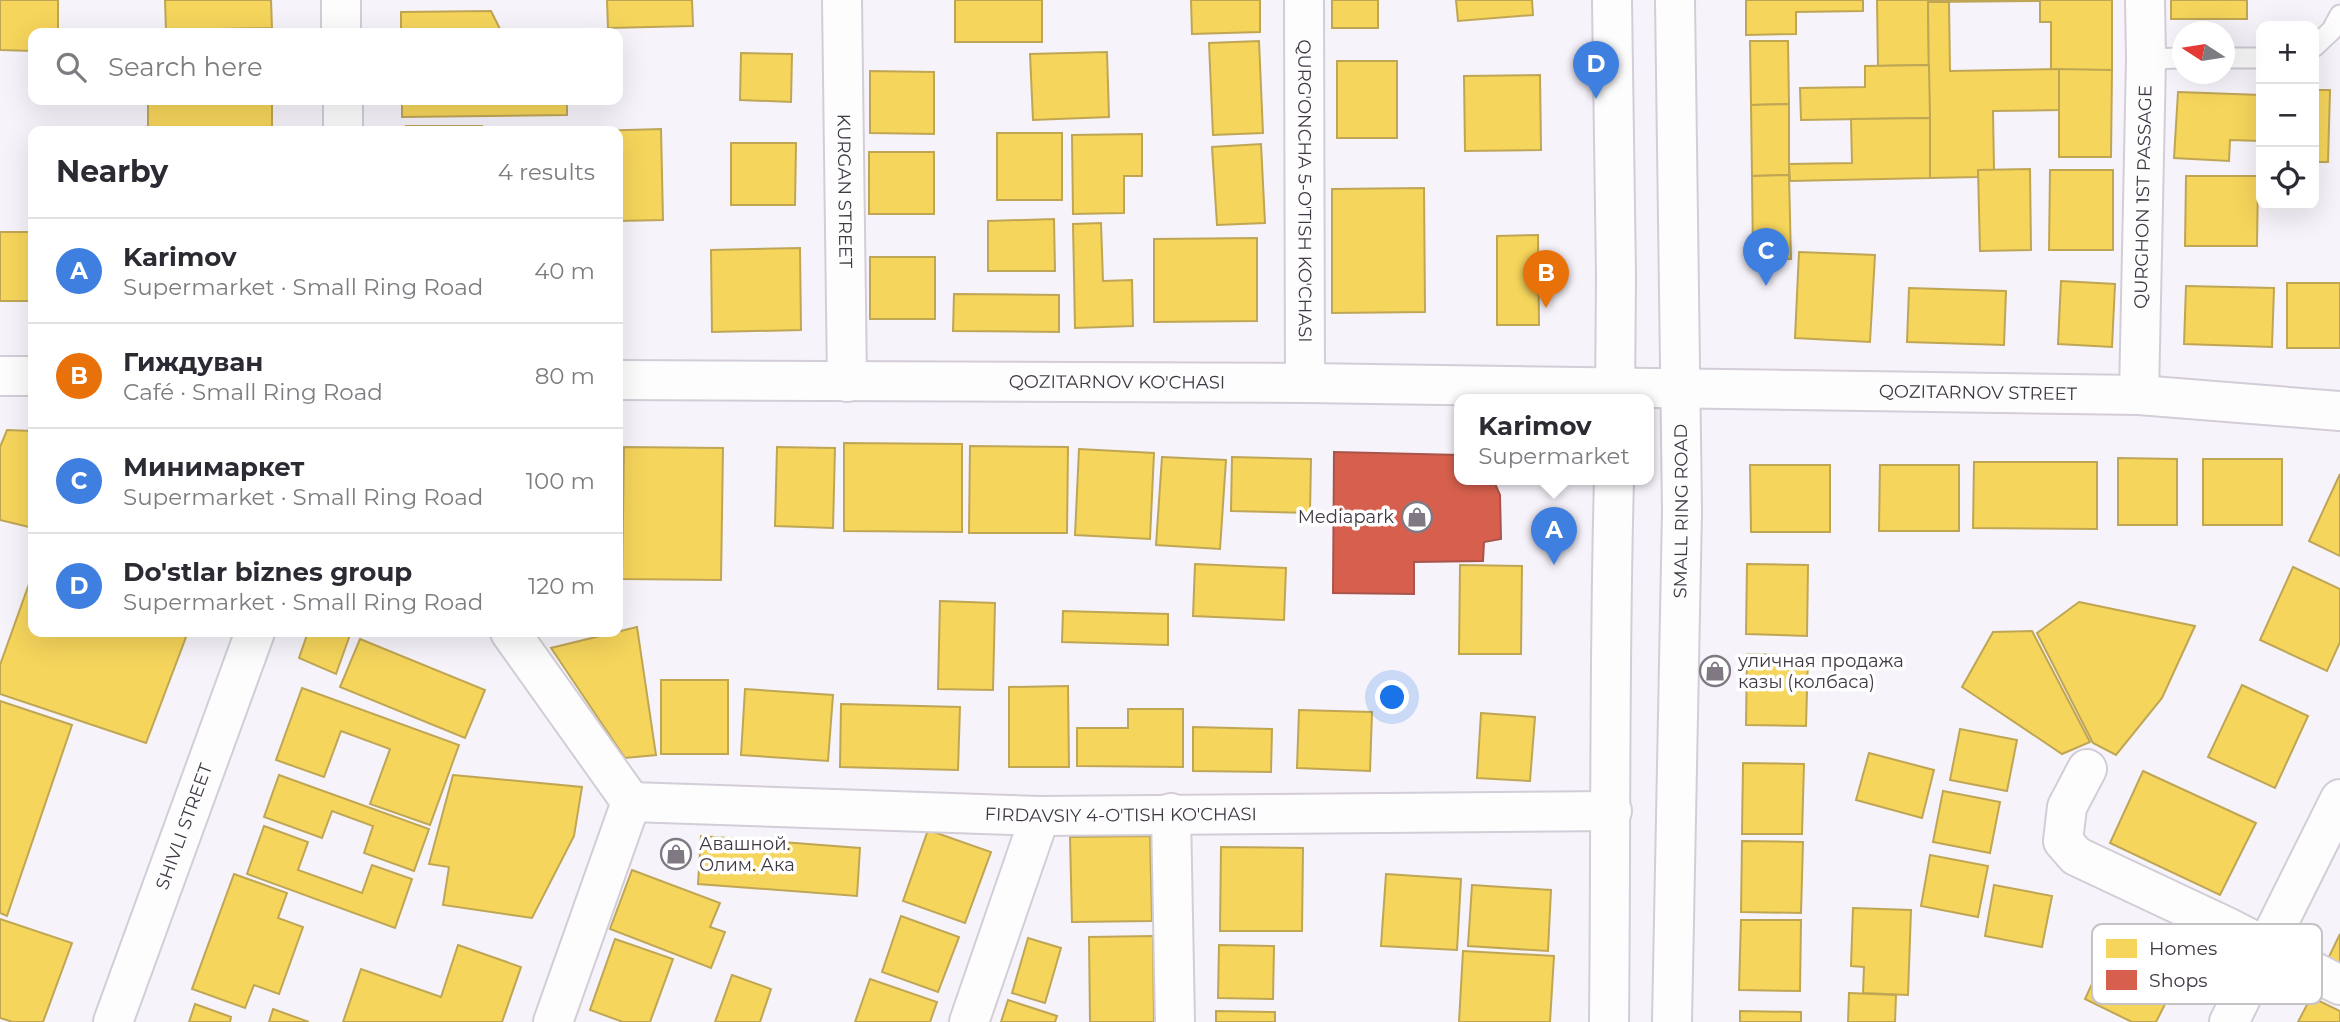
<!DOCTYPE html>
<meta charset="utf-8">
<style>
:root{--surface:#fff;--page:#f7f7f7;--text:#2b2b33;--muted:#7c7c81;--line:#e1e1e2;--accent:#807984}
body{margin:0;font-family:Montserrat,sans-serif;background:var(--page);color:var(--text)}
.controls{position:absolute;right:21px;top:21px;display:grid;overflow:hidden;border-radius:14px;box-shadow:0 7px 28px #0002}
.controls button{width:63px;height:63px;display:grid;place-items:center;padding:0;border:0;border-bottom:2px solid var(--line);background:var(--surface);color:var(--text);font:35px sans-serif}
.compass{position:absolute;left:2172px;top:21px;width:63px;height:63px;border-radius:50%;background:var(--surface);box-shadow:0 7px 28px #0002;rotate:282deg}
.you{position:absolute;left:1393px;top:698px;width:24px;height:24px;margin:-18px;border:5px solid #fff;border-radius:50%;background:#1a73e8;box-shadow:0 0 0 10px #1a73e833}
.badge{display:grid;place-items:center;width:46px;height:46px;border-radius:50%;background:var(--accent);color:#fff;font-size:23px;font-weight:700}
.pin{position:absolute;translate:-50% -58px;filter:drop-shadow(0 2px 4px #0008)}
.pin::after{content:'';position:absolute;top:37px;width:24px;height:21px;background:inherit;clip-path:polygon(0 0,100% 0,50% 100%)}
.popup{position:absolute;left:1454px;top:394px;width:200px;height:91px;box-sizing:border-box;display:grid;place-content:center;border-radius:14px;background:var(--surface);filter:drop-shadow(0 2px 5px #0005);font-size:23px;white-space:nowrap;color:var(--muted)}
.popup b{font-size:26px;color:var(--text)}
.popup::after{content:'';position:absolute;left:50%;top:100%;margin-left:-14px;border:14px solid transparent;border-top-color:var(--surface)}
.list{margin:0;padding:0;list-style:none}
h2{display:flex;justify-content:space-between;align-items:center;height:91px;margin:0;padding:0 28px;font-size:30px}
h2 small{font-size:23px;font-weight:400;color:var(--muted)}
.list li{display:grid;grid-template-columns:46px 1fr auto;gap:21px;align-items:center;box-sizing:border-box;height:105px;padding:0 28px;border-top:2px solid var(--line)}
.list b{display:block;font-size:26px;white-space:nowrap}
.list p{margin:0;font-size:23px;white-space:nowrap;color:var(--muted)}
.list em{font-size:23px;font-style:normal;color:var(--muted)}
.icon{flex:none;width:38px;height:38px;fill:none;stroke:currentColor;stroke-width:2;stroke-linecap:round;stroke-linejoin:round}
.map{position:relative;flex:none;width:2340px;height:1022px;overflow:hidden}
.search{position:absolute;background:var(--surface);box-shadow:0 7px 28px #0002;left:28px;top:28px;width:595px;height:77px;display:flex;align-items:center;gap:18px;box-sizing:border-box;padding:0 24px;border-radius:14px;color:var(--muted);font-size:26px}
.panel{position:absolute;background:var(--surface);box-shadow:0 7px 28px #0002;left:28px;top:126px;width:595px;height:511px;border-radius:14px}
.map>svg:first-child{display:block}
.homes{fill:#f6d55c;stroke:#bfa655;stroke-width:2}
.shops{fill:#d6604d;stroke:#a9544b;stroke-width:2}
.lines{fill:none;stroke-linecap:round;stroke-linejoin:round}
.lane-casing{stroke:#d3cdd7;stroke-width:23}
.street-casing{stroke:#d3cdd7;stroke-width:42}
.highway-casing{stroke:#d3cdd7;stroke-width:42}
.lane{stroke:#fefdfe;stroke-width:19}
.street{stroke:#fefdfe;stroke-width:38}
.highway{stroke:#fefdfe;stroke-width:38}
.labels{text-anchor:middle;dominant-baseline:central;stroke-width:7;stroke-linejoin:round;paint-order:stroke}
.street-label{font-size:18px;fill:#403845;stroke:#fff}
.poi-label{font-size:18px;fill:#403845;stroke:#fff;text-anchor:start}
.key{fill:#fff;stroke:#c6c3c7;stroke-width:2}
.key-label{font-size:19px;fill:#403845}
</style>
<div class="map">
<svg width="2340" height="1022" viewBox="0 0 2340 1022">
<rect width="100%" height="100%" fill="#f7f3fa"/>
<!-- homes -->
<g class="homes">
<polygon points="0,0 58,0 58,33 33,33 33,51 0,50"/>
<polygon points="165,0 271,0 272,28 166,30"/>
<polygon points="607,0 692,0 693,26 608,28"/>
<rect x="955" y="0" width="87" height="42"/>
<polygon points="1191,0 1260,0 1260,32 1192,34"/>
<rect x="1332" y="0" width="46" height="28"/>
<polygon points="1456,0 1532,0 1533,15 1458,21"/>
<polygon points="1746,0 1863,0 1863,11 1796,12 1796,34 1746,35"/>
<polygon points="1877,0 1928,0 1929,65 1878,66"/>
<polygon points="1928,0 2112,0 2112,70 2051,70 2051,22 2040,22 2040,1 1928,2"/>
<rect x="2171" y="0" width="76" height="19"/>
<polygon points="1928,2 1949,2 1950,71 2059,69 2060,110 1993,111 1994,170 1978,170 1978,177 1930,178"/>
<polygon points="491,11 502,33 401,33 401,12"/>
<polygon points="1259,41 1263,133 1213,135 1209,43"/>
<polygon points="1750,41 1788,41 1789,104 1751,105"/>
<polygon points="1107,52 1109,117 1033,120 1030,54"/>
<polygon points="741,53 792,54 791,102 740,100"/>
<rect x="1337" y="61" width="60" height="77"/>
<polygon points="1929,65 1930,118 1801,120 1800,88 1865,87 1865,66"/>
<polygon points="2059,69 2112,70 2111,157 2059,157"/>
<polygon points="870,71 934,72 934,134 870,133"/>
<polygon points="1540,75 1541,150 1465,151 1464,76"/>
<polygon points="2314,90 2330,90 2328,162 2314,162"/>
<polygon points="2178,92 2261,95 2261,141 2230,140 2229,161 2174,158"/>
<rect x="148" y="100" width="124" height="31"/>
<polygon points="402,100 567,100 567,115 402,117"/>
<polygon points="1789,104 1789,175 1752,176 1751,105"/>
<polygon points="1930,118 1930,178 1790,181 1789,164 1852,163 1851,119"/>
<rect x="406" y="126" width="76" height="5"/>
<polygon points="661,129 663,220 618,221 618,131 593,131"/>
<rect x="997" y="133" width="65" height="67"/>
<polygon points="1142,134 1142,176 1124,176 1124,213 1073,214 1072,135"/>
<polygon points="731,143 796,143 795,205 731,205"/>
<polygon points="1261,144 1265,223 1217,225 1212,147"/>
<rect x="869" y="152" width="65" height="62"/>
<polygon points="2030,169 2031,250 1980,251 1978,170"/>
<polygon points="2050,170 2113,170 2113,250 2049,250"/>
<polygon points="1789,175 1791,259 1753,259 1752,176"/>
<polygon points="2186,176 2258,176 2257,246 2185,246"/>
<polygon points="1424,188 1425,312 1332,313 1332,189"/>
<polygon points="1054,219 1055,271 988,271 988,221"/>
<polygon points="1101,223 1103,281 1132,280 1133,326 1075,328 1073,224"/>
<rect x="0" y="232" width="33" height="69"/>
<polygon points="1538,235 1539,325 1497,325 1497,236"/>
<polygon points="1257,238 1257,321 1154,322 1154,239"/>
<polygon points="800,248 801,330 712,332 711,250"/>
<polygon points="1799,252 1875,255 1870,342 1795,338"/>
<rect x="870" y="257" width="65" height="62"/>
<polygon points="2061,281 2115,284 2112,347 2058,344"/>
<rect x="2287" y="283" width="53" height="65"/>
<polygon points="2186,286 2274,288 2272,347 2184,344"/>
<polygon points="1909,288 2006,291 2004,345 1907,342"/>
<polygon points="954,294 1059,295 1059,332 953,331"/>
<polygon points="7,430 33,431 33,528 0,520 0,447"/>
<polygon points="844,443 962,444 962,532 844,531"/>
<polygon points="970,446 1068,447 1067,533 969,533"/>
<polygon points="624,447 723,448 721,580 622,579"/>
<polygon points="777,447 835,448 833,528 775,526"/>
<polygon points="1079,449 1154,453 1150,539 1075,535"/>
<polygon points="1162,457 1226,460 1220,549 1156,545"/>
<polygon points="1232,457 1311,459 1310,513 1231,511"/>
<polygon points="2118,458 2177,459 2177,525 2118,525"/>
<rect x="2203" y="459" width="79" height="66"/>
<polygon points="1974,462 2097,462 2097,529 1973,528"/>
<polygon points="1750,465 1830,465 1830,532 1751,532"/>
<polygon points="1880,465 1959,465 1959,531 1879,531"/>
<polygon points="2340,474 2340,556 2309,541"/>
<polygon points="1195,564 1286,568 1284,620 1193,616"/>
<polygon points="1747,564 1808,565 1807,636 1746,634"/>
<polygon points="1460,565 1522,566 1521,654 1459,654"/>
<polygon points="2293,567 2340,589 2340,642 2327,671 2260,640"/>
<polygon points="29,584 33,586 33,632 172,632 186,637 146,743 0,694 0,665"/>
<polygon points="940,601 995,603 993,690 938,689"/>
<polygon points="2079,602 2195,626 2162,698 2116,755 2093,743 2037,633"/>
<polygon points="1063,611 1168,614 1168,645 1062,642"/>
<polygon points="637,627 656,755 625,758 551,648"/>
<polygon points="2032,631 2090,742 2062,754 1962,687 1993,632"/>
<polygon points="308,632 351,632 336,674 299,658"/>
<polygon points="360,639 485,690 465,738 340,687"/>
<polygon points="1747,654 1808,656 1806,726 1746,725"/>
<rect x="661" y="680" width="67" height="74"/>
<polygon points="2242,685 2308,716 2275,788 2208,757"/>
<polygon points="1068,686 1069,767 1009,767 1009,687"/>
<polygon points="302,688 459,745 430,825 370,804 390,749 341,731 324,777 276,760"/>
<polygon points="745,689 833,695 828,761 741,755"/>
<polygon points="0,701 72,725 7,916 0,913"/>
<polygon points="841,704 960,707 958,770 840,767"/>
<polygon points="1128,709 1183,709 1183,767 1077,766 1077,728 1128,728"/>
<polygon points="1299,710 1372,712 1370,771 1297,768"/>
<polygon points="1481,713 1535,717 1530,781 1477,778"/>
<polygon points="1193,727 1272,729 1271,772 1193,771"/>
<polygon points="1960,729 2017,740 2007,791 1950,780"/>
<polygon points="1869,753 1934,770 1922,818 1856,800"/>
<polygon points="1743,763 1804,764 1802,834 1742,834"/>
<polygon points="2143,771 2256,823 2220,895 2110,843"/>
<polygon points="279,775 429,829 414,871 364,853 373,826 332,811 322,838 264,817"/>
<polygon points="453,775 582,787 574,836 532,918 443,905 449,867 429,864"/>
<polygon points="1943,791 2000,802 1990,853 1933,842"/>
<polygon points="264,826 308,842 298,870 362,893 372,865 412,879 395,928 247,874"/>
<polygon points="928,830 991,852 965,923 903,901"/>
<polygon points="701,836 860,848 857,896 698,884"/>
<polygon points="1150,836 1152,921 1072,922 1070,837"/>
<polygon points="1742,841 1803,842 1801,913 1741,912"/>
<polygon points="1221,847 1303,848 1302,931 1220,931"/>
<polygon points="1930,855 1988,866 1978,917 1921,906"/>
<polygon points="632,870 720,903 710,927 725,932 711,968 610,929"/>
<polygon points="234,874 287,893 278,918 303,927 279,994 254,985 245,1008 192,989"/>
<polygon points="1386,874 1461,879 1457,950 1381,946"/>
<polygon points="1472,885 1551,890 1548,951 1468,946"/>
<polygon points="1994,885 2052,896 2042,947 1985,936"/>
<polygon points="1853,908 1911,910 1908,995 1863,993 1864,967 1851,966"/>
<polygon points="901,916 959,937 938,992 882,972"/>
<polygon points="0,919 72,943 43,1022 13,1022 0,1018"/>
<polygon points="1741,920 1801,920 1800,991 1739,990"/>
<polygon points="2118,927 2188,959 2156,1022 2132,1022 2085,999"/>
<polygon points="2340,934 2340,972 2325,965"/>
<polygon points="1153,936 1154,1022 1090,1022 1089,937"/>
<polygon points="1028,938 1061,948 1045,1003 1012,993"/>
<polygon points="615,939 673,959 650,1022 623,1022 590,1010"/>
<polygon points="458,945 521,967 502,1022 343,1022 361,969 441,997"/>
<polygon points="1219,945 1274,946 1273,999 1218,998"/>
<polygon points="1463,951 1554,956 1550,1022 1459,1022"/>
<polygon points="732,975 771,989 760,1022 715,1022"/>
<polygon points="870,979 937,1002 930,1022 855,1022"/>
<polygon points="1849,993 1896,995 1895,1022 1848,1022"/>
<polygon points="2311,997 2340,1011 2340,1022 2298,1022"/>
<polygon points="1008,1000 1057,1016 1055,1022 1001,1022"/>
<polygon points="195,1004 231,1017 230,1022 189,1022"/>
<polygon points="273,1009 309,1022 269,1022"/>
<polygon points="1216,1011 1275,1012 1275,1022 1216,1022"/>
<polygon points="1740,1011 1801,1012 1801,1022 1740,1022"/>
</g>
<!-- shops -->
<polygon class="shops" points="1334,452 1460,455 1460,479 1493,479 1500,495 1501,539 1484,542 1483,561 1414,562 1414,594 1333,593"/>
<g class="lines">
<!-- lane casing -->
<g class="lane-casing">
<g id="lane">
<polyline points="2314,47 2332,30 2340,15"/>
<polyline points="2224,58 2261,58"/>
<polyline points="2146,59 2182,58"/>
</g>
</g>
<!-- street casing -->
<g class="street-casing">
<g id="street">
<polyline points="341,0 341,33"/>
<path id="s1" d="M842 0 847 382"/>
<path id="s2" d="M1304 0 1305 383"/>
<polyline points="343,100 343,131"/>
<polyline points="0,376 33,376"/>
<path id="s3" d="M618 380 1305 383 2139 395 2340 411"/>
<path id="s4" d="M2139 395 2146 59 2145 0"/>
<polyline points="510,632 631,802 553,1022"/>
<polyline points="2087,769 2067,807 2063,841 2076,856 2227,927 2340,985"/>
<path id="s5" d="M631 802 1040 816 1612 811"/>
<polyline points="1171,813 1175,1022"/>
<path id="s6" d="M113 1022 255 632"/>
<polyline points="969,1022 1040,816"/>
<polyline points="2229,1022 2340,799"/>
</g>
</g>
<!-- highway casing -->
<g class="highway-casing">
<g id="highway">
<polyline points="1612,0 1616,276 1615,399"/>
<path d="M1609 1022C1611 841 1609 660 1614 479"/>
<path id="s7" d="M1672 1022 1682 511 1675 0"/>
</g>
</g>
<!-- lane -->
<use href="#lane" class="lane"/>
<!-- street -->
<use href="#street" class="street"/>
<!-- highway -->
<use href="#highway" class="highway"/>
</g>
<!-- icons -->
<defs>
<g id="shop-ring" transform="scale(1.575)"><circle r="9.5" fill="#fff" stroke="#807984" stroke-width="1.5"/><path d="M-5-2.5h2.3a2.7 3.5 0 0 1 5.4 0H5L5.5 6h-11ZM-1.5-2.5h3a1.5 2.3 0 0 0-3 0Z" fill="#807984"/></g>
</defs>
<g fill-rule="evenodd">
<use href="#shop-ring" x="1417" y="517"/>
<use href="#shop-ring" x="1715" y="671"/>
<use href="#shop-ring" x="676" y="854"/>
</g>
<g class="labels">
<!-- street labels -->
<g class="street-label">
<text stroke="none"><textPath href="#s1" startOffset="191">KURGAN STREET</textPath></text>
<text stroke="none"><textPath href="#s2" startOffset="191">QURG'ONCHA 5-O'TISH KO'CHASI</textPath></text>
<text stroke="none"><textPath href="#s4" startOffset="198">QURGHON 1ST PASSAGE</textPath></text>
<text stroke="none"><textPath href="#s3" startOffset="499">QOZITARNOV KO'CHASI</textPath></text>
<text stroke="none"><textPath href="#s3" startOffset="1360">QOZITARNOV STREET</textPath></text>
<text stroke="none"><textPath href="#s7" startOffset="511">SMALL RING ROAD</textPath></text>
<text stroke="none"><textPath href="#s5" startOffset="490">FIRDAVSIY 4-O'TISH KO'CHASI</textPath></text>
<text stroke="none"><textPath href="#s6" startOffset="208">SHIVLI STREET</textPath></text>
</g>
<!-- poi labels -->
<g class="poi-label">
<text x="1394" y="517" text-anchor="end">Mediapark</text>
<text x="1738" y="661">уличная продажа<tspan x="1738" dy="21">казы (колбаса)</tspan></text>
<text x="699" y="844">Авашной.<tspan x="699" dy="21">Олим. Ака</tspan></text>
</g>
</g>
<!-- legend -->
<rect x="2092" y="924" width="230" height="80" rx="10" class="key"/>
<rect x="2106" y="939" width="31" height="19" fill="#f6d55c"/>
<rect x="2106" y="970" width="31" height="20" fill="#d6604d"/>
<g class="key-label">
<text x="2149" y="955">Homes</text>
<text x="2149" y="987">Shops</text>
</g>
</svg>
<div class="controls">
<button>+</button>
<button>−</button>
<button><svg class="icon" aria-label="locate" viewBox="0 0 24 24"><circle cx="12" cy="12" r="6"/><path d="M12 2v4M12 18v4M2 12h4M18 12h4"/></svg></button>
</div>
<svg class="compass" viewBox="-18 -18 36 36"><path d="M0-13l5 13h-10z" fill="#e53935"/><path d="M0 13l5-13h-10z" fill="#7c7c81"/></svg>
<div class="you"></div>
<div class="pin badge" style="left:1554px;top:565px;background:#3f7fe0">A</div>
<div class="popup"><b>Karimov</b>Supermarket</div>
<div class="pin badge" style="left:1546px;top:308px;background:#e8710a">B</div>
<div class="pin badge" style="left:1766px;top:286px;background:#3f7fe0">C</div>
<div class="pin badge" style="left:1596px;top:99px;background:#3f7fe0">D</div>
<div class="search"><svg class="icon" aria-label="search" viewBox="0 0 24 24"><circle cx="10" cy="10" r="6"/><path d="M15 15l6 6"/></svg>Search here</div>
<section class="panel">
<h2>Nearby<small>4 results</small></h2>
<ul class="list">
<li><span class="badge" style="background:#3f7fe0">A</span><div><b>Karimov</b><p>Supermarket · Small Ring Road</p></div><em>40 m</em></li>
<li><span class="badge" style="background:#e8710a">B</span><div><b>Гиждуван</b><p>Café · Small Ring Road</p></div><em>80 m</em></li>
<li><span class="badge" style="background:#3f7fe0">C</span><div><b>Минимаркет</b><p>Supermarket · Small Ring Road</p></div><em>100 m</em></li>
<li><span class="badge" style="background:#3f7fe0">D</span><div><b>Do'stlar biznes group</b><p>Supermarket · Small Ring Road</p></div><em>120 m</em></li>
</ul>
</section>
</div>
